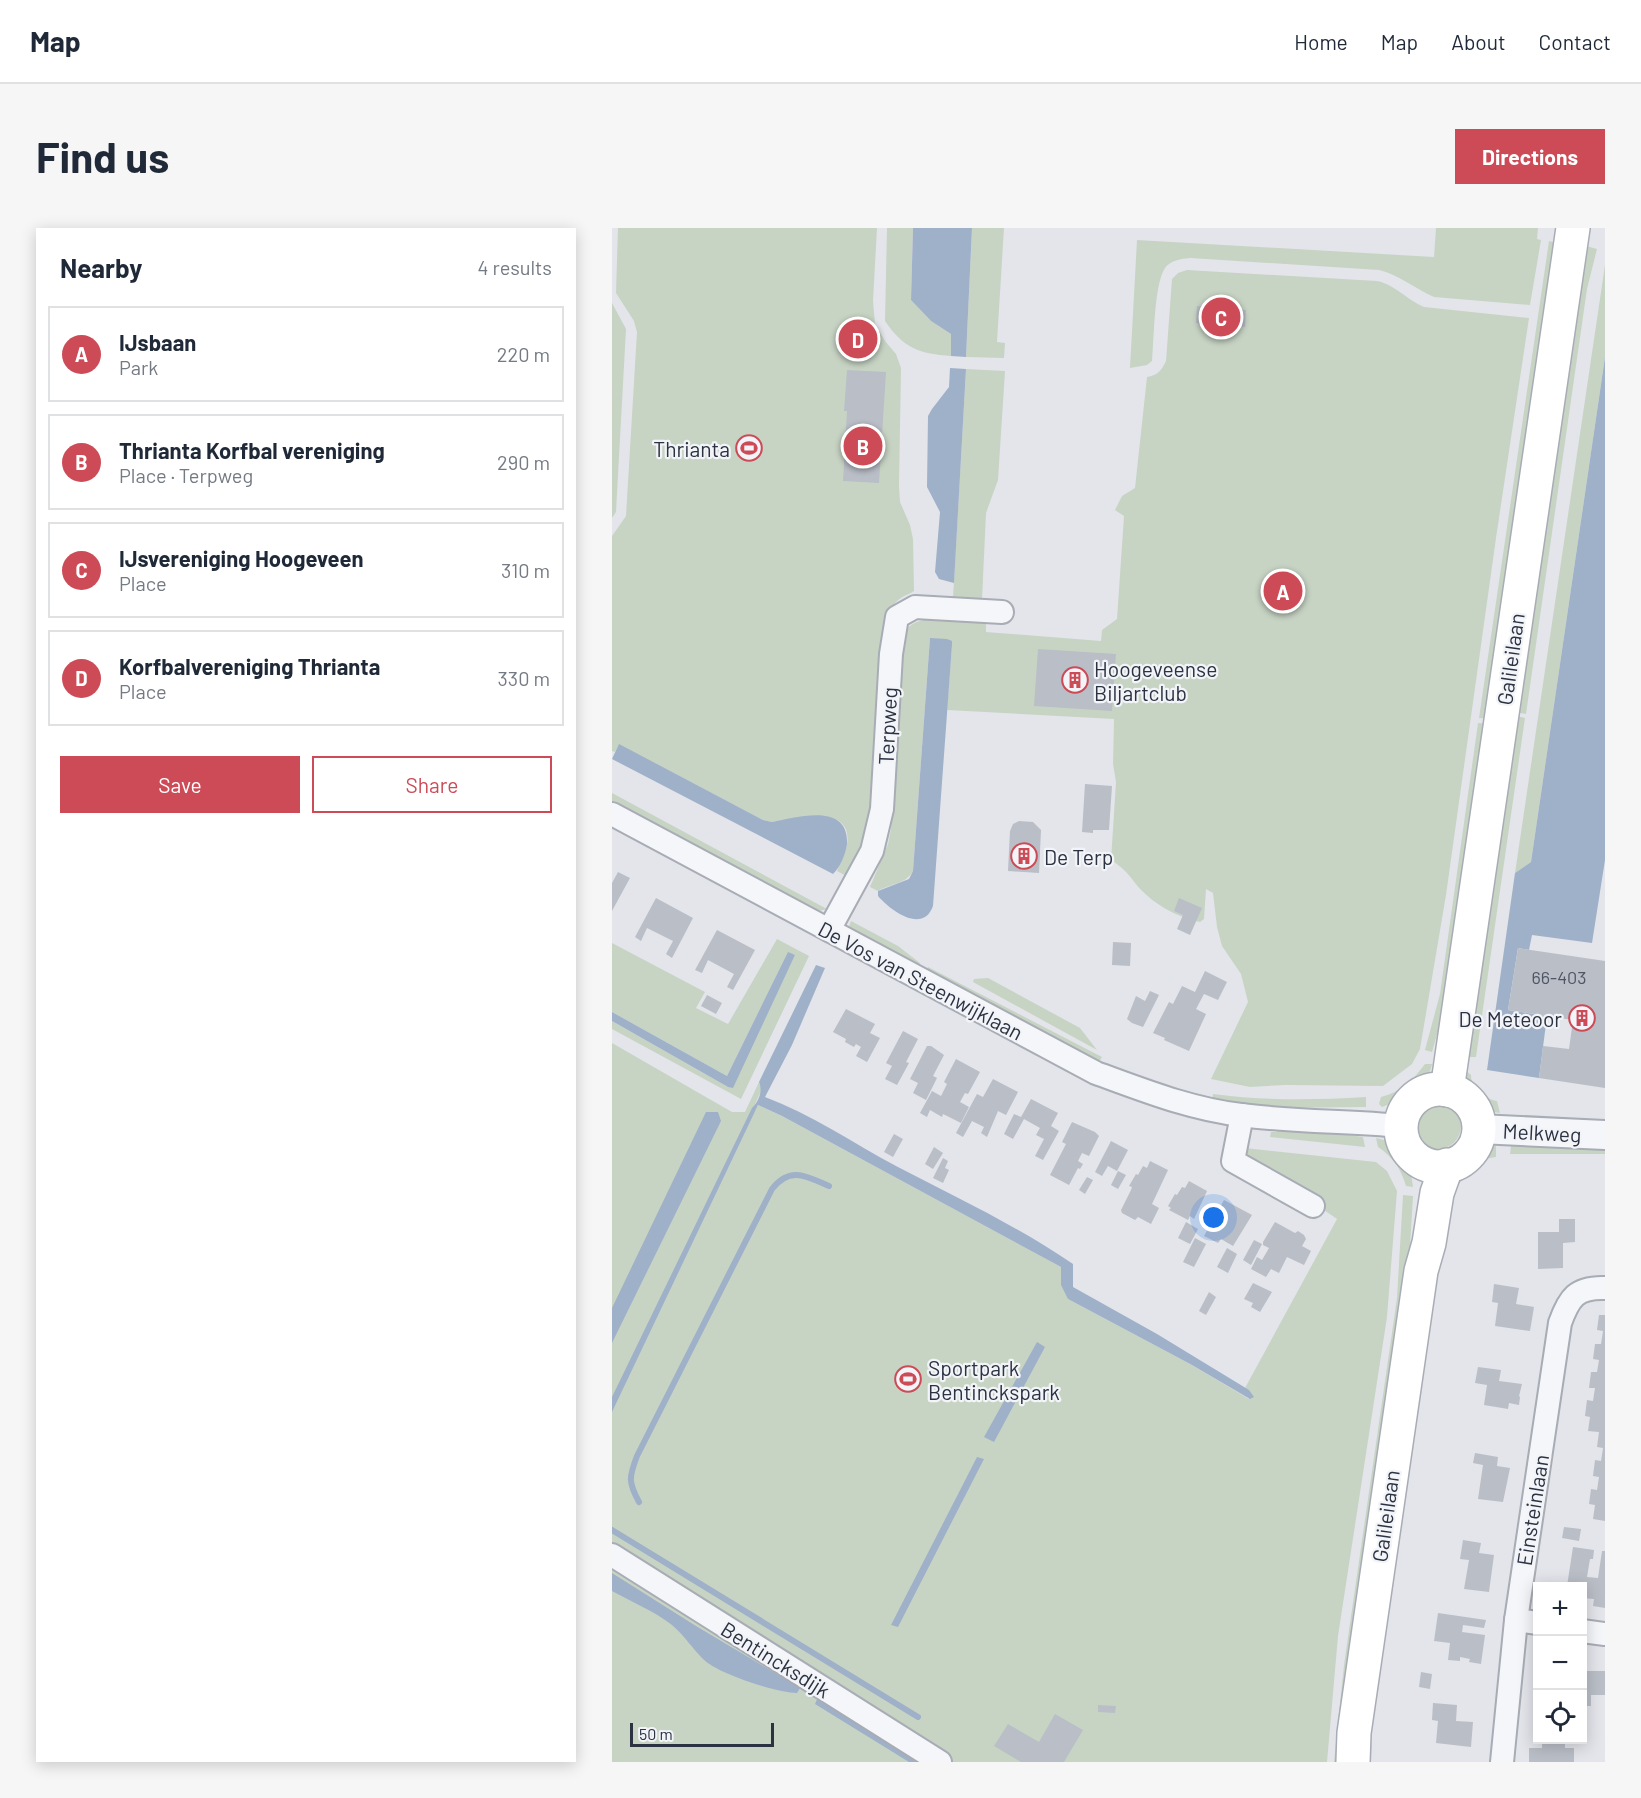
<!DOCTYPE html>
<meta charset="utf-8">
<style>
:root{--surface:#fff;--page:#f6f6f7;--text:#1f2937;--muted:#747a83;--line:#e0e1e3;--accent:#cc4b56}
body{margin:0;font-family:Barlow,sans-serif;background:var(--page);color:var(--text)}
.controls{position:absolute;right:18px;bottom:18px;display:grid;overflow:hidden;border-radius:0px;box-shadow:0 3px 15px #0003}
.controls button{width:54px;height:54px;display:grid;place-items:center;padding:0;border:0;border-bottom:2px solid var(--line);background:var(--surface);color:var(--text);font:30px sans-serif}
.scale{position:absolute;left:18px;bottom:15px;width:144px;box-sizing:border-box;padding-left:6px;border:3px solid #2b3242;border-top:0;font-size:16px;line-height:21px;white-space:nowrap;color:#2b3242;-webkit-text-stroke:4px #f2f4f8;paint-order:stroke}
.you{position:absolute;left:602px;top:990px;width:21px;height:21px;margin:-15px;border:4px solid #fff;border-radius:50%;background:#1a73e8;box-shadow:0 0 0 9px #1a73e833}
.badge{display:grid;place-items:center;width:39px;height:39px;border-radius:50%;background:var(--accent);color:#fff;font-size:20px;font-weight:700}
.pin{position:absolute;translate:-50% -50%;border:3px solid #fff;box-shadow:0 2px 6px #0006}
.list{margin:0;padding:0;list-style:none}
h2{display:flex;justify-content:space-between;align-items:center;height:78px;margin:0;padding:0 24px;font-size:26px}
h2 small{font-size:20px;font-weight:400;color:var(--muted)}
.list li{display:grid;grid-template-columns:39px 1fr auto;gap:18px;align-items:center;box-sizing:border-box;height:96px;margin:0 12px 12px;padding:0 12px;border:2px solid var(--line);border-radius:0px}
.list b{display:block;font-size:22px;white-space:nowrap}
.list p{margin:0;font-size:20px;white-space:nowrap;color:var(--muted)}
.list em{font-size:20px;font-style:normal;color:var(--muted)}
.actions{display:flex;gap:12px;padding:18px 24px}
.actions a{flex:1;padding:14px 0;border:2px solid var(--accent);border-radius:0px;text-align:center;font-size:21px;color:var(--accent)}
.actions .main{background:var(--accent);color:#fff}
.icon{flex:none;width:33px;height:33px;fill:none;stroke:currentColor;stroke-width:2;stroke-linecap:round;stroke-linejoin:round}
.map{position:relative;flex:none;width:993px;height:1534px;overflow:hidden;border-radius:0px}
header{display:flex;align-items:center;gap:36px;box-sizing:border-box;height:84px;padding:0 30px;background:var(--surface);border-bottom:2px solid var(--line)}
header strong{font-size:28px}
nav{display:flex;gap:33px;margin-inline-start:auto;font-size:21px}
.intro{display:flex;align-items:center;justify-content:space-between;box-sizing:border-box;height:144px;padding:0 36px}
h1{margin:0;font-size:42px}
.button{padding:15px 27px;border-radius:0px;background:var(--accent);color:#fff;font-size:21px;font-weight:700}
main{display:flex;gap:36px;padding:0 36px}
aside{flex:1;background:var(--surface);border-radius:0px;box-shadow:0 3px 15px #0003}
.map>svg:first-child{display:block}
.green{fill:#c7d4c4}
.water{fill:#9fb0c9}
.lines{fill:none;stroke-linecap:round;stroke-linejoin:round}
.stream{stroke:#9fb0c9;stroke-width:6}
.building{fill:#babec7}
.minor-casing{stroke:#a8acb5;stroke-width:26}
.tertiary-casing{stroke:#a8acb5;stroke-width:32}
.secondary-casing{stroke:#a8acb5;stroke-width:36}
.minor{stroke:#f5f6f9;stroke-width:22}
.tertiary{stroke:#f5f6f9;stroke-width:28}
.secondary{stroke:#fff;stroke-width:33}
.labels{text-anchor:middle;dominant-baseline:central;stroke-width:4.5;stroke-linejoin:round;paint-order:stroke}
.number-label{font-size:18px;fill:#4f5563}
.poi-label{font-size:21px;fill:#2b3242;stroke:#f2f4f8;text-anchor:start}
.street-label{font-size:21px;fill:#2b3242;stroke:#f2f4f8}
</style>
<header>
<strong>Map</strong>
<nav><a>Home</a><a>Map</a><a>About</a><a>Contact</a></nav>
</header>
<div class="intro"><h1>Find us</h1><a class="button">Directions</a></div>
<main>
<aside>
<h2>Nearby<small>4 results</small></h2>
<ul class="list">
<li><span class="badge">A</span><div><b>IJsbaan</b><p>Park</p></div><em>220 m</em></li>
<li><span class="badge">B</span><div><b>Thrianta Korfbal vereniging</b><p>Place · Terpweg</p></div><em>290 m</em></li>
<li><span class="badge">C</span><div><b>IJsvereniging Hoogeveen</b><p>Place</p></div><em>310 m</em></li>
<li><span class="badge">D</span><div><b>Korfbalvereniging Thrianta</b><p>Place</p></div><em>330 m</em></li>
</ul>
<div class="actions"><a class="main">Save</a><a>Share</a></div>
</aside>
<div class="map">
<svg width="993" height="1534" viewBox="0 0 993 1534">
<rect width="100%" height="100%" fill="#e3e5eb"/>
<!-- green -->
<g class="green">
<path d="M6 0H265L261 73 263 96 273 113 284 126 289 140 287 258 288 274 298 297 301 311 302 363C298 366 293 367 289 370 275 379 273 395 270 410L259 595 238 650 225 643C228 636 232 628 234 621 246 574 184 590 160 594L151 592 7 517 3 524 0 523V308L14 288 25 104 22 93 4 65Z"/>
<path d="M275 0H301L299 72 319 93 339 106V128C308 126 291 120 273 93Z"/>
<polygon points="360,0 392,0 385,114 393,115 392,130 354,129"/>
<path d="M824 0H926L925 11 929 12 918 77 822 69C803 61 788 47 767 42L578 30C569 31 559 32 553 40 542 56 542 112 540 133L535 137 518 140 525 12 822 29Z"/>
<polygon points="937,13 945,15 879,491 867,490"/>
<polygon points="974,18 985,21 975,61 914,486 902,484"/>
<polygon points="993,37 993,129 919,634 903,645"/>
<path d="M575 42 765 53C784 57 795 72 812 79L917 90 884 310 834 667 808 821 800 836 771 858 673 857 638 859 599 851 636 774 629 746 610 718 605 699 601 665 594 661 592 691 588 694C564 689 539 675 523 655 516 645 510 639 499 632L504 554 501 536 502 491 335 482 340 417 318 410 301 643C293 657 279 655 266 663L258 659 276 616 279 601 289 418C290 414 291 408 293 404 303 383 354 392 374 393V404L489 413 490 402 505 391 512 288 503 282 510 268 523 260 535 149C546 147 549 143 554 133L560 51 566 45Z"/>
<polygon points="0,75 14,101 4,284 0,290"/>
<polygon points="354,141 393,143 386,252 374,285 370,372 341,370"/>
<polygon points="901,487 913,490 864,829 854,829"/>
<polygon points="866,495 877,496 832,782 820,824 813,822 828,766"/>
<polygon points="0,565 215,681 207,683 0,575"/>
<polygon points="239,693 286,718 308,735 306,739 240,707 237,699"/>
<polygon points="165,711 197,728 129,871 0,801 0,793 116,859 183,727 176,725 115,848 0,784 0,715 93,764 84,780 116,796"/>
<polygon points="316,739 490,829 487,834 315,742"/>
<polygon points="376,750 468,800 485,822 361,754 362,751"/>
<polygon points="0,815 120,884 133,884 147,854 150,861 139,885 142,885 146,877 170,888 449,1039 456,1071 580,1137 637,1171 633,1160 725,991 709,980 711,973 632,929 633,920 764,934 775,943 785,963 775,1089 726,1408 715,1534 0,1534"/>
<path d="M813 836H820C817 856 788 873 770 879L767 876 769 869C789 864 801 852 813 836Z"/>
<path d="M852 841 859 847C859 862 872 870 885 873L888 885C885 884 878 884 874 882 863 876 852 853 852 841Z"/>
<path d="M601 866C654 873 702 872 754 869V879L662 880 600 872Z"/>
<circle cx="826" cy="898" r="23"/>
<polygon points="665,900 704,902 751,909 753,919 658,909 659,904 665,904"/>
<path d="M764 910C788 914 799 936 801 959L794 958C789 941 781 929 766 919Z"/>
<polygon points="949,916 993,917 993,926 898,926 899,918"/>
<path d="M884 918V929C865 931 854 946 843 961L842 942 873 920Z"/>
<polygon points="791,967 801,968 795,1069 731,1534 722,1534 732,1437 785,1070"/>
<polygon points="830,974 840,976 826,1042 760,1501 759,1534 752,1534"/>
</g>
<!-- water -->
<g class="water">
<polygon points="301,0 360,0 354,129 339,128 339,106 319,93 299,72"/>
<polygon points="993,129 993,632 980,715 920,707 917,722 906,720 896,782 935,788 927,850 875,842 903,645 919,634"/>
<polygon points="338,140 354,141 342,355 327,351 323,344 328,284 315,259 316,188 320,181 337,159"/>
<path d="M318 410 335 411 340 413V417L321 678C311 706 279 683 266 668V663L297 651 301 643Z"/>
<path d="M7 516 151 592 160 594C186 589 237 574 235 616 234 625 228 640 221 646L0 531Z"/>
<polygon points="176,724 183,727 121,860 116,859 0,793 0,784 115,848"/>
<path d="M204 737 213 740 180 817 153 869C199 886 241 915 284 938 344 969 405 998 461 1036V1059L545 1106 637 1162 642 1169 638 1171 580 1137 456 1071 449 1057V1039L170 888 146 877 0 1184V1169L140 880C147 873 151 863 147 854Z"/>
<polygon points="94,884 106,884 109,893 0,1115 0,1080"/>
<polygon points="425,1114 433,1119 382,1214 372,1209"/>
<polygon points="365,1229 372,1231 286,1399 279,1397"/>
<path d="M0 1345 84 1398 188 1460 185 1465C163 1464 106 1446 91 1431 80 1420 72 1407 60 1397 42 1383 20 1374 0 1363Z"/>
<polygon points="206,1469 311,1534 297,1534 203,1476"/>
</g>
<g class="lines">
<!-- stream -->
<g class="stream">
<path d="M27 1274C16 1254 17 1249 25 1228L160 961C178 938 194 948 217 958"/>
<polyline points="0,1302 306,1489"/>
</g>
</g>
<!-- building -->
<g class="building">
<polygon points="585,78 634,82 633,99 584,95"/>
<polygon points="237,98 255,99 254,119 260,119 259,131 236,130"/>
<polygon points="235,142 274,144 267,255 231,253 235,183 232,183"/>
<polygon points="426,421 504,426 500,483 422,478"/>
<polygon points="473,556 500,558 497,602 481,602 481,605 470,604"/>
<polygon points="407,593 421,594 429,602 427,645 396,643 398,603 401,596"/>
<polygon points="6,644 18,650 0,683 0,655"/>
<polygon points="44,670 81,690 60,730 54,726 61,713 35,700 29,713 23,709"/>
<polygon points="567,670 590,680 578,707 565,701 571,687 562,683"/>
<polygon points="105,702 143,722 121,762 115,759 122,746 96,732 90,745 83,742"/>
<polygon points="501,714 519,715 518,738 500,737"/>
<polygon points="906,720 993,733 993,860 927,850 931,818 957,821 961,792 896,782"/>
<polygon points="593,743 615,754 606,772 592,766 584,781 594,786 577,823 552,812 553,810 541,805 557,774 561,776 570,758 583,764"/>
<polygon points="538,763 547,767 531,799 520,795 515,791 524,768 533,773"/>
<polygon points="95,767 110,775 104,786 89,778"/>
<polygon points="234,781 263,796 258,805 268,810 255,834 244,828 249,819 244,816 242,819 233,814 234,811 221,804"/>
<polygon points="291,803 306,811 294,834 297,835 285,857 273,851 280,838 274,835"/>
<polygon points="315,818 319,818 332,827 321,848 325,850 314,872 301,865 306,855 298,851"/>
<polygon points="344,831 368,844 356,866 353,865 348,874 357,879 349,895 331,886 330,889 318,882 315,889 308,885 320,863 329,868 335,856 332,854"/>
<polygon points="381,851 406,864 394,887 386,883 375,909 369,905 372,899 360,893 351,909 344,905 365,866 371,869"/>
<polygon points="419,871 446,885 439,898 447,903 431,932 423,928 432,911 424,907 428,900 412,891 401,911 392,906 402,886 409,889"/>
<polygon points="460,894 483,904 487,908 477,928 470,925 466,933 471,936 468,941 466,940 457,957 438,947 454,916 450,914"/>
<polygon points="282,906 291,911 281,929 272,924"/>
<polygon points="499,913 516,922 505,943 496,938 490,948 483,944"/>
<polygon points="322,919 331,925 321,941 313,936"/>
<polygon points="331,930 336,933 333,940 337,942 331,955 321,950"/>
<polygon points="538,933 556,942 540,976 547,980 539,996 526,989 523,992 510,985 509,982 519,962 520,959 517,958 524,946 526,947 531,938 535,940"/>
<polygon points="506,943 514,947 506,961 499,957"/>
<polygon points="475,949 481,952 473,966 467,962"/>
<polygon points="577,953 595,963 582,991 578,988 576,992 557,982 559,980 556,978 563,966 565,967 570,959 573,960"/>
<polygon points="612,972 640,987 621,1018 609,1011 606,1015 592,1008"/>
<polygon points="947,991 963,991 963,1014 951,1015 951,1040 926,1041 926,1004 947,1004"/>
<polygon points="574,994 586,1001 578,1016 566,1010"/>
<polygon points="663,994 683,1005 686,1003 692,1007 694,1011 690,1018 699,1023 692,1037 675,1029 667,1045 659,1041 654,1049 639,1041 645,1029 650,1032 657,1020 651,1017 651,1014"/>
<polygon points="583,1010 594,1016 582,1039 571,1034"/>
<polygon points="642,1012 650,1016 639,1037 631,1032"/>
<polygon points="615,1020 625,1026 616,1045 605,1039"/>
<polygon points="641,1055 660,1064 648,1084 639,1079 641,1075 632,1071"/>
<polygon points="882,1056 907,1060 904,1076 922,1079 918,1103 883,1098 886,1075 880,1074"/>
<polygon points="597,1064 604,1069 594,1087 587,1083"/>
<polygon points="987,1087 993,1087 993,1293 981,1291 983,1277 977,1276 979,1261 985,1262 987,1249 981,1248 983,1232 989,1233 991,1220 985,1219 987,1204 976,1203 978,1189 973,1188 975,1172 981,1173 983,1160 977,1160 979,1144 985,1144 987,1132 981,1131 983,1116 989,1116 991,1103 985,1102"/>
<polygon points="866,1139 889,1142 887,1153 910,1156 907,1168 908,1169 907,1177 897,1175 896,1181 872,1177 875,1157 863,1155"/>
<polygon points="863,1225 886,1229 885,1238 898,1240 891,1274 866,1271 871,1237 861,1235"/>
<polygon points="952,1299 969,1301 967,1313 950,1310"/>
<polygon points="851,1312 869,1315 867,1325 882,1327 877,1364 852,1361 857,1332 848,1331"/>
<polygon points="961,1319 982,1322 981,1331 978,1331 975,1349 986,1350 990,1323 993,1323 993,1380 981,1378 982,1371 970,1370 970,1358 955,1358"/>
<polygon points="826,1385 874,1392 872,1400 851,1397 850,1404 873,1407 869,1436 857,1434 858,1431 848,1429 848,1433 836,1432 838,1415 822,1413"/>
<polygon points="970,1443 993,1443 993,1467 979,1467 979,1478 970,1478"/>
<polygon points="809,1444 820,1446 818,1461 807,1459"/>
<polygon points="821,1475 845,1477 844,1493 861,1494 859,1519 824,1515 826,1493 820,1492"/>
<polygon points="486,1477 504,1478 503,1485 486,1484"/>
<polygon points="443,1486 471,1502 452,1534 409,1534 382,1518 396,1496 427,1514"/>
<polygon points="930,1512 953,1512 953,1520 962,1520 962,1534 917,1534 917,1520 930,1520"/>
</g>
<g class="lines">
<!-- minor casing -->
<g class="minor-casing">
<g id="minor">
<path d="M0 586 484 845C531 862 578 881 629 887 682 894 736 893 789 898"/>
<polyline points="217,702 260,623 270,581 279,426 285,389 303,379 390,384"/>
<polyline points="630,887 621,933 701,978"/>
<polyline points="0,1327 328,1534"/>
<polyline points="904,1392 926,1395"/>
<polyline points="970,1403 993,1406"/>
<path d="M890 1534 904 1392 948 1095C957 1070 964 1059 993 1060"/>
</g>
</g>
<!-- tertiary casing -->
<g class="tertiary-casing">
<polyline id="tertiary" points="867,901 993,907"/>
</g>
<!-- secondary casing -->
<g class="secondary-casing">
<g id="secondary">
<circle cx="828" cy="900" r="39"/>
<polyline points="835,862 961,0"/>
<polyline points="741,1534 742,1505 809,1043 817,1015 825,965 835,937"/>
</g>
</g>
<!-- minor -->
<use href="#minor" class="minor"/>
<!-- tertiary -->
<use href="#tertiary" class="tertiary"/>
<!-- secondary -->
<use href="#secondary" class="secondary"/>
</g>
<!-- icons -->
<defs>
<g id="stadium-ring" transform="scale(1.35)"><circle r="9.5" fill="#f2f4f8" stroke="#cc4b56" stroke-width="1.5"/><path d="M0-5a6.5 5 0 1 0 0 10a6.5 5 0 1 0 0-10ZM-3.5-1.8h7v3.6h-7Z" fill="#cc4b56"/></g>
<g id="building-ring" transform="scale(1.35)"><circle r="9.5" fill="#f2f4f8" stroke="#cc4b56" stroke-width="1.5"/><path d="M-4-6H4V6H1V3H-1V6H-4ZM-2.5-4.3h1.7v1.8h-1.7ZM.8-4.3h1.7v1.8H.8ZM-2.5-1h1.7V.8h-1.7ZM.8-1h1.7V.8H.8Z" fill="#cc4b56"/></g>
</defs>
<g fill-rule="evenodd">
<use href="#stadium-ring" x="137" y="220"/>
<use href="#building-ring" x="463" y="452"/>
<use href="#building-ring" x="412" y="628"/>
<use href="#building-ring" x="970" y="790"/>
<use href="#stadium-ring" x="296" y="1151"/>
</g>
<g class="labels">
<!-- number labels -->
<g class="number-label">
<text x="947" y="749">66-403</text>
</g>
<!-- poi labels -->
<g class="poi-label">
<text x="118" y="220" text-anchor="end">Thrianta</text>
<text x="482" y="440">Hoogeveense<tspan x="482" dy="24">Biljartclub</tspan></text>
<text x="432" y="628">De Terp</text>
<text x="950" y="790" text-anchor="end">De Meteoor</text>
<text x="316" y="1139">Sportpark<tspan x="316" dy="24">Bentinckspark</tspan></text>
</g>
<!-- street labels -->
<g class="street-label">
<text transform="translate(898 431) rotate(-82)">Galileilaan</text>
<text transform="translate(275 498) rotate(-87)">Terpweg</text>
<text transform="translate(309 752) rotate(28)">De Vos van Steenwijklaan</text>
<text transform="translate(930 904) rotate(3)">Melkweg</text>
<text transform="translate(920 1282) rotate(-81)">Einsteinlaan</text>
<text transform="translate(773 1288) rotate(-82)">Galileilaan</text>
<text transform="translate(164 1431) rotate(32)">Bentincksdijk</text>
</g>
</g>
</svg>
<div class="controls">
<button>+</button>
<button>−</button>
<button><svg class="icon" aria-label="locate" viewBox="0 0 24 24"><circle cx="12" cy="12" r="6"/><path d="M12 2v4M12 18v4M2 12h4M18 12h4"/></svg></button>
</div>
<div class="scale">50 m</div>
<div class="you"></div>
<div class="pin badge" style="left:671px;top:363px">A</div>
<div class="pin badge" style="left:251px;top:218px">B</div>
<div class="pin badge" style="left:609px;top:89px">C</div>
<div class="pin badge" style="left:246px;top:111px">D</div>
</div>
</main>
